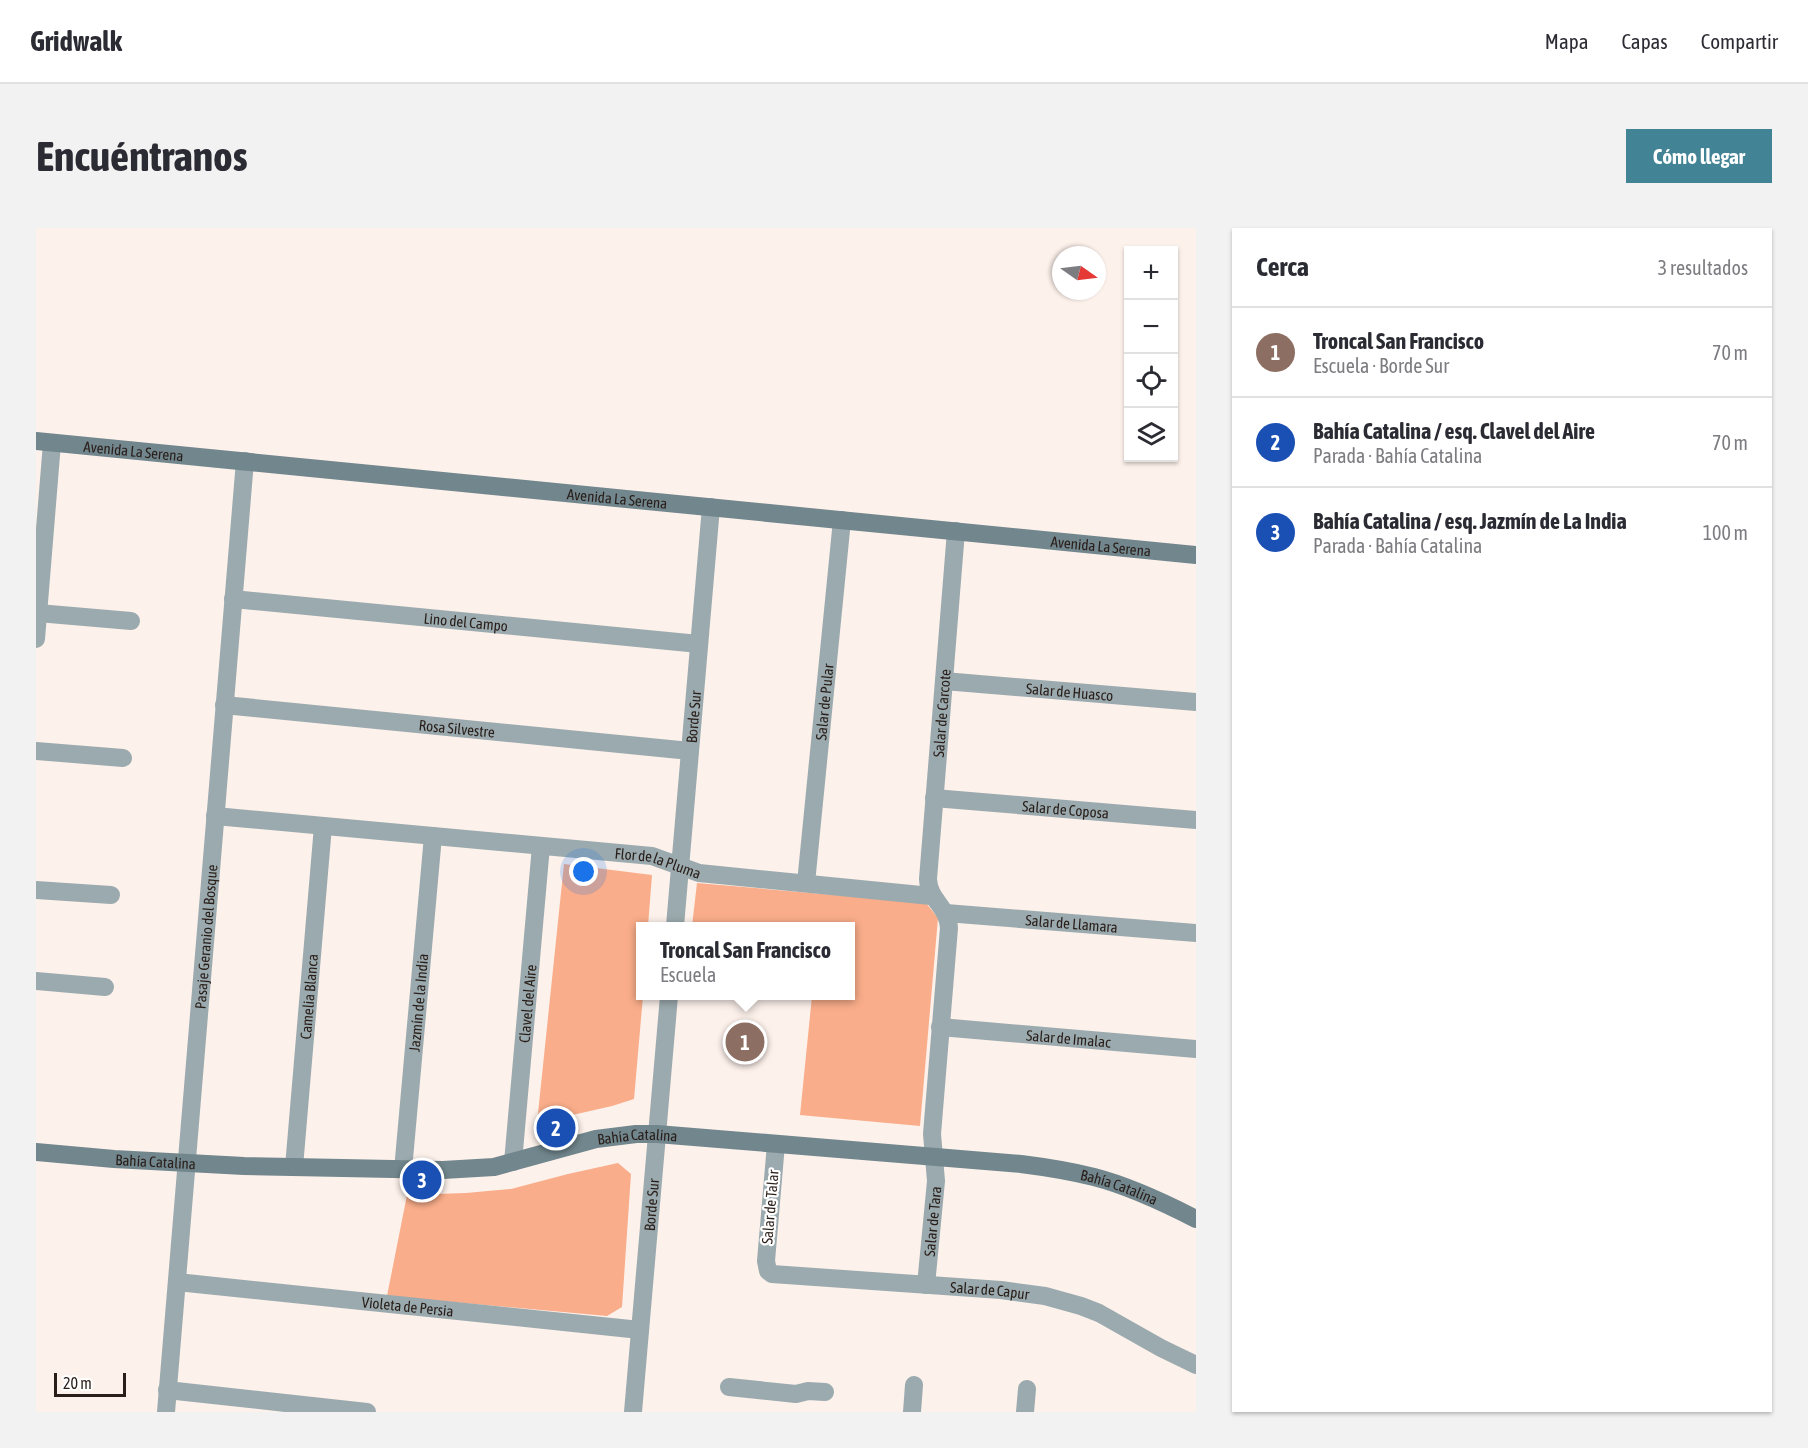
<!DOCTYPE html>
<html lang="es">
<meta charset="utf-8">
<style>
:root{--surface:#fff;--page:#f2f2f3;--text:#2b2b33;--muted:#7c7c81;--line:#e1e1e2;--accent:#428395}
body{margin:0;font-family:"Asap Condensed",sans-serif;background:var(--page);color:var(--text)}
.controls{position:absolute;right:18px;top:18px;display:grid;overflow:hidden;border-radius:0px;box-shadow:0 2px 4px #0004}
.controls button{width:54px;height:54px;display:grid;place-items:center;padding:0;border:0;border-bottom:2px solid var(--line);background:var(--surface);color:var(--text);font:30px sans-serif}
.compass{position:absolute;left:1016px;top:18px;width:54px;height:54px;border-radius:50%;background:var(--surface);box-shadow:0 2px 4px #0004;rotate:104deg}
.scale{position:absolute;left:18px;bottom:15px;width:72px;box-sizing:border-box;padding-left:6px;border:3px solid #291e19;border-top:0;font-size:16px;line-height:21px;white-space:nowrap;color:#291e19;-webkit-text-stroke:4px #fff;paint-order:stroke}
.you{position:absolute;left:548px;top:644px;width:21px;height:21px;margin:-15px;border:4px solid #fff;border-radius:50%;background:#1a73e8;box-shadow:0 0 0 9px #1a73e833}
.badge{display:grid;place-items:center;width:39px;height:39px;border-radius:50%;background:var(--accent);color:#fff;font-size:20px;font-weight:700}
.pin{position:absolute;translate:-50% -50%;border:3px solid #fff;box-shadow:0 2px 6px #0006}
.popup{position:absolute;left:600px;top:694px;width:219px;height:78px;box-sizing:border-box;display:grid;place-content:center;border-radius:0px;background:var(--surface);filter:drop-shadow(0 2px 4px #0005);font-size:20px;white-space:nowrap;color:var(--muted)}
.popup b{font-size:22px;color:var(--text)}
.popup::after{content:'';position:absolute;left:50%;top:100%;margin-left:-12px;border:12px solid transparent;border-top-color:var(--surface)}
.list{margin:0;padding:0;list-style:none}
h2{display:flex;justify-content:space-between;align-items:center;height:78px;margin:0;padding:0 24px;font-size:26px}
h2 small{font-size:20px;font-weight:400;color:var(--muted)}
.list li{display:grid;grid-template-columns:39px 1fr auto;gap:18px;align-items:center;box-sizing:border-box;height:90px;padding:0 24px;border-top:2px solid var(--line)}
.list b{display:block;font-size:22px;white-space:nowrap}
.list p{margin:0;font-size:20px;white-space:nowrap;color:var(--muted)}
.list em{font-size:20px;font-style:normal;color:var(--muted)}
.icon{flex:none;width:33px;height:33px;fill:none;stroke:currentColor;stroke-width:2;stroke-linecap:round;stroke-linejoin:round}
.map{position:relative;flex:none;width:1160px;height:1184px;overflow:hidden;border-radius:0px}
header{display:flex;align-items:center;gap:36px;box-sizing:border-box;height:84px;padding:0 30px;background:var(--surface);border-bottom:2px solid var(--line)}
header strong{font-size:28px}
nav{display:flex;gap:33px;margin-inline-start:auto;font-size:21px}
.intro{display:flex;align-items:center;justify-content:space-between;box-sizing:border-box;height:144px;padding:0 36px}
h1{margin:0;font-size:42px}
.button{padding:15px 27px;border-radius:0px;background:var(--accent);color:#fff;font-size:21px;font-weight:700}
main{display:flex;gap:36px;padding:0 36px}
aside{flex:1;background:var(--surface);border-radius:0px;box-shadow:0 2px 4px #0004}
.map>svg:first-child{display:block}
.green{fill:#f9ad8a}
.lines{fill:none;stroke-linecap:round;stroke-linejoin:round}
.street{stroke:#9baaae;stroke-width:18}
.secondary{stroke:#71868d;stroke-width:18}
.labels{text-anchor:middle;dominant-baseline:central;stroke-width:4.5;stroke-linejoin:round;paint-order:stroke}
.street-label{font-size:15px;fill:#291e19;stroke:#fff}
</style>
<header>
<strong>Gridwalk</strong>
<nav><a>Mapa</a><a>Capas</a><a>Compartir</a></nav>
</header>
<div class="intro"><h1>Encuéntranos</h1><a class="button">Cómo llegar</a></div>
<main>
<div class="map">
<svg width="1160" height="1184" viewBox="0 0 1160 1184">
<rect width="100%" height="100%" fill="#fdf1eb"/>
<!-- green -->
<g class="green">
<polygon points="528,636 616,647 612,698 604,698 604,768 607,768 598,871 576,878 501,895"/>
<polygon points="661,655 890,675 902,690 884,898 764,887 776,768 814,768 814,698 656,698"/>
<polygon points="582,935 595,946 586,1079 571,1088 351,1068 371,967 430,965 475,961 532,946"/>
</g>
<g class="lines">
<!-- street -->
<g class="street">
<path id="s1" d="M197 371 663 416"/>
<polyline points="2,385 95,393"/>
<polyline points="0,411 16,215"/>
<path id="s2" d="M908 453 1160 474"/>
<path id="s3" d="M188 477 654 523"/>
<polyline points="0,523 87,530"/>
<path id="s4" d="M898 570 1160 592"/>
<path id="s5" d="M179 588 616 628 663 645 895 668"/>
<path id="s6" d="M770 655 806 292"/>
<polyline points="0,662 75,667"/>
<path id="s7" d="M910 685 1160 705"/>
<path id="s8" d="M639 698 675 279"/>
<polyline points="0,753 69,759"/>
<path id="s9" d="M904 799 1160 821"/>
<path id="s10" d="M740 916 730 1033 732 1043 736 1046 965 1062 1009 1068 1045 1078 1063 1085 1125 1120 1160 1137"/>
<path id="s11" d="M477 934 505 618"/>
<path id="s12" d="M258 939 287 598"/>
<path id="s13" d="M367 942 397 608"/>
<path id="s14" d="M141 1054 604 1102"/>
<path id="s15" d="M890 1057 900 953 896 906 913 700C912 678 893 673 892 651L920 303"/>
<polyline points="693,1159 760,1166 772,1163 789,1164"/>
<polyline points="131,1162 331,1184"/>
<path id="s16" d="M130 1184 209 233"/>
<path id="s17" d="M597 1184 633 768"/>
<polyline points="876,1184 878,1157"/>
<polyline points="989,1184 991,1161"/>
</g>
<!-- secondary -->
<g class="secondary">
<path id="s18" d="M0 213 1160 327"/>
<path id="s19" d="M0 924 78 931 208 938 407 942 458 939 560 911 600 906H621L985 936C1009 939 1034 943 1058 949 1093 958 1127 974 1160 991"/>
</g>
</g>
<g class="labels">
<!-- street labels -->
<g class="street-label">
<text stroke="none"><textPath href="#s18" startOffset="98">Avenida La Serena</textPath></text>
<text stroke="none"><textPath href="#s18" startOffset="584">Avenida La Serena</textPath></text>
<text stroke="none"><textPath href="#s18" startOffset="1070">Avenida La Serena</textPath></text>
<text stroke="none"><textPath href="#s1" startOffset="234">Lino del Campo</textPath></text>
<text stroke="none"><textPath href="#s2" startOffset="126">Salar de Huasco</textPath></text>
<text stroke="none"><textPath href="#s6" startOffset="182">Salar de Pular</textPath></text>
<text stroke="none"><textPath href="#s15" startOffset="579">Salar de Carcote</textPath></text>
<text stroke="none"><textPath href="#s8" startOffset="210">Borde Sur</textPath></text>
<text stroke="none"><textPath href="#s3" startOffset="234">Rosa Silvestre</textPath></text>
<text stroke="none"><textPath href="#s4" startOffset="132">Salar de Coposa</textPath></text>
<text stroke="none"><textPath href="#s5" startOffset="446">Flor de la Pluma</textPath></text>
<text stroke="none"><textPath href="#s7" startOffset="126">Salar de Llamara</textPath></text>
<text stroke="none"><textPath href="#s16" startOffset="477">Pasaje Geranio del Bosque</textPath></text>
<text stroke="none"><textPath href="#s12" startOffset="171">Camelia Blanca</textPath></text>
<text stroke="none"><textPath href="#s13" startOffset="168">Jazmín de la India</textPath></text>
<text stroke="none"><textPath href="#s11" startOffset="159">Clavel del Aire</textPath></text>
<text stroke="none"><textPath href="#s9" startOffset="129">Salar de Imalac</textPath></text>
<text stroke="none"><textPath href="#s19" startOffset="606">Bahía Catalina</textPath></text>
<text stroke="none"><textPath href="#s19" startOffset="120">Bahía Catalina</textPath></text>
<text stroke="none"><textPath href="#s19" startOffset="1092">Bahía Catalina</textPath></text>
<text stroke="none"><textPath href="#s17" startOffset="208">Borde Sur</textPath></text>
<text transform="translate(734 979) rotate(-85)">Salar de Talar</text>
<text stroke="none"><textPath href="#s15" startOffset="64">Salar de Tara</textPath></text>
<text stroke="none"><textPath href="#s10" startOffset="351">Salar de Capur</textPath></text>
<text stroke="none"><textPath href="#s14" startOffset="232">Violeta de Persia</textPath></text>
</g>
</g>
</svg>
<div class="controls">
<button>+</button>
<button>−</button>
<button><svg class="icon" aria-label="locate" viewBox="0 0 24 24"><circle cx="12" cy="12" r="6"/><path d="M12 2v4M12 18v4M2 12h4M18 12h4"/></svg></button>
<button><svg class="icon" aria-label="layers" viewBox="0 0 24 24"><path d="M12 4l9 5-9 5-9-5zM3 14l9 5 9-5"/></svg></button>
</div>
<svg class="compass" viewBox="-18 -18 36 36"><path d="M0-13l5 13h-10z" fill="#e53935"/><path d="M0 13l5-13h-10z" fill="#7c7c81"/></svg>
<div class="scale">20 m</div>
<div class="you"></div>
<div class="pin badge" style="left:709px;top:814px;background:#8d6e63">1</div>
<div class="popup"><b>Troncal San Francisco</b>Escuela</div>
<div class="pin badge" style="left:520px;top:900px;background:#1a4fb4">2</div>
<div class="pin badge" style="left:386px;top:952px;background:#1a4fb4">3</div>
</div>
<aside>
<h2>Cerca<small>3 resultados</small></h2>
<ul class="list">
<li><span class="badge" style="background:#8d6e63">1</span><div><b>Troncal San Francisco</b><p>Escuela · Borde Sur</p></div><em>70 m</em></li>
<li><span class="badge" style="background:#1a4fb4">2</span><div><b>Bahía Catalina / esq. Clavel del Aire</b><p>Parada · Bahía Catalina</p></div><em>70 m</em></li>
<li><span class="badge" style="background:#1a4fb4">3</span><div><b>Bahía Catalina / esq. Jazmín de La India</b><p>Parada · Bahía Catalina</p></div><em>100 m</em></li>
</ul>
</aside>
</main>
